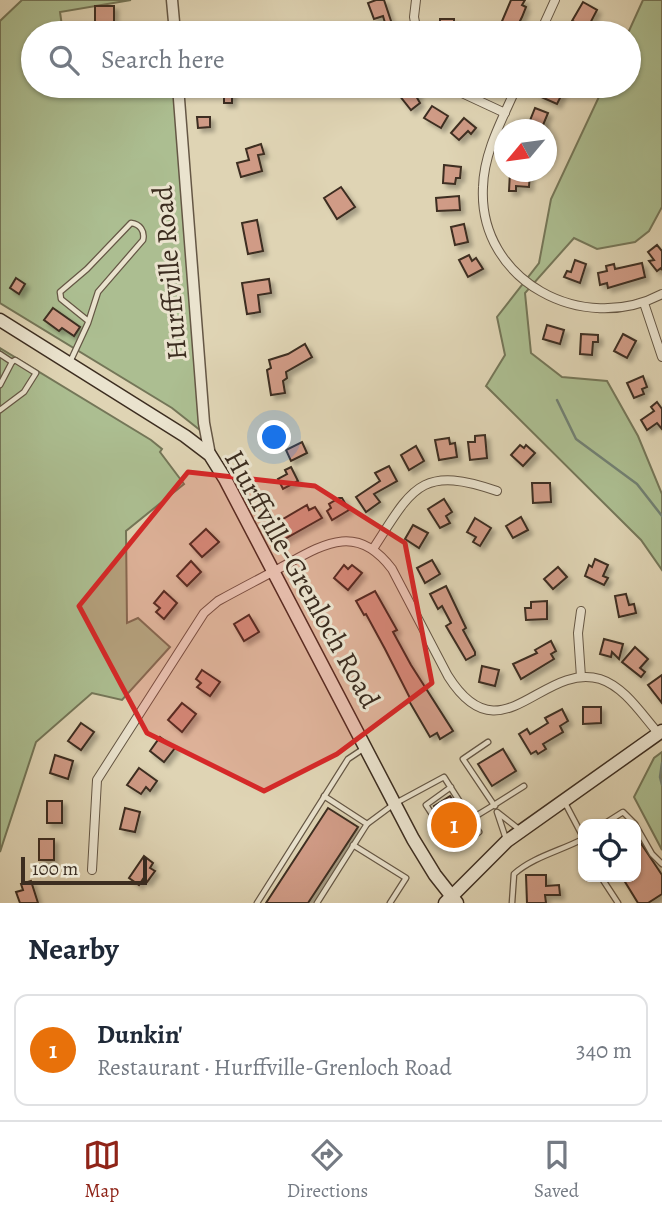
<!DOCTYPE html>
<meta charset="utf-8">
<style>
:root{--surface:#fff;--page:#f6f6f7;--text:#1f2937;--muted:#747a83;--line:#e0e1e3;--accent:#8f2418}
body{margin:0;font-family:Alegreya,serif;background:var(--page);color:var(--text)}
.controls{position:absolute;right:21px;bottom:21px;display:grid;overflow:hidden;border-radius:14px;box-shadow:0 2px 5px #0004}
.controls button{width:63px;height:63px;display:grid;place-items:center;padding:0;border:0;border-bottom:2px solid var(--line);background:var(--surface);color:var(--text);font:35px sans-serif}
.compass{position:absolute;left:494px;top:119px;width:63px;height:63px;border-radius:50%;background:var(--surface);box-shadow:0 2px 5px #0004;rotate:241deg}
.scale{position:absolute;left:21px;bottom:18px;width:126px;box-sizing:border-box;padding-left:7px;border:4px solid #3c2d20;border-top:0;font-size:19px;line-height:24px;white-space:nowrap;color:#3c2d20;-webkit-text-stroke:5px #eae3ce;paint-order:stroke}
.you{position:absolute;left:275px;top:438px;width:24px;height:24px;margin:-18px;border:5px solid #fff;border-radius:50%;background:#1a73e8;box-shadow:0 0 0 10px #1a73e833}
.badge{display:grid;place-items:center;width:46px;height:46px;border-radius:50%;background:var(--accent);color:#fff;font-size:23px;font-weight:700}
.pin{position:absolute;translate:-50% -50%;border:4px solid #fff;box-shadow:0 2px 7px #0006}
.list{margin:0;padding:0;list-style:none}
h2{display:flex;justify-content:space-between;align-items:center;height:91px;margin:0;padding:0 28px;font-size:30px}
h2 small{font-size:23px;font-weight:400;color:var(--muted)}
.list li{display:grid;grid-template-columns:46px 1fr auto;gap:21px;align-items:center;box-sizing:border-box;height:112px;margin:0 14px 14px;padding:0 14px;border:2px solid var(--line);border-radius:14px}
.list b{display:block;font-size:26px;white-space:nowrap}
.list p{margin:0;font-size:23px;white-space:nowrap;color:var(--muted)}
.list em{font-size:23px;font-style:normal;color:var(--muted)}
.icon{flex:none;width:38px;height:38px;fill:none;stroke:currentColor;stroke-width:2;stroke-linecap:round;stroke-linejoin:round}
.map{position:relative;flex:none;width:662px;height:903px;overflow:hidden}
.search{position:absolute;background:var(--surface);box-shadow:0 2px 5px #0004;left:21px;right:21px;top:21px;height:77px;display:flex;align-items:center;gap:18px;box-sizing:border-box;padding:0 24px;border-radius:38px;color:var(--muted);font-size:26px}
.sheet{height:217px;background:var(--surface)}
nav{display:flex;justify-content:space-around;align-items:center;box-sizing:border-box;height:98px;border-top:2px solid var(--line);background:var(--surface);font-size:19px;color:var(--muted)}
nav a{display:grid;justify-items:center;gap:4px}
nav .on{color:var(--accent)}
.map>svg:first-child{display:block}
.green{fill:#acbe91;stroke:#747658;stroke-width:2}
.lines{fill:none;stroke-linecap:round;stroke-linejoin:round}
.stream{stroke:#718073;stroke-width:2.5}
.building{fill:#d09b86;stroke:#3c2d20;stroke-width:2;filter:url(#shadow)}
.service-casing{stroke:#655745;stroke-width:7}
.minor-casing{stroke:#655745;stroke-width:10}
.tertiary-casing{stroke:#655745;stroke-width:13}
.secondary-casing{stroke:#3c2d20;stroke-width:15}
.service{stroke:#eae3ce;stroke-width:4.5}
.minor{stroke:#eae3ce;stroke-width:8}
.tertiary{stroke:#eae3ce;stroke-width:10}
.secondary{stroke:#eae3ce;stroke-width:12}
.marked{fill:#d62828;fill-opacity:0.2;stroke:#d62828;stroke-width:5;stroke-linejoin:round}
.labels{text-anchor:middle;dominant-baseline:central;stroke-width:6;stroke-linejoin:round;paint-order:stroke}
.street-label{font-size:28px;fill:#3c2d20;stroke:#eae3ce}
</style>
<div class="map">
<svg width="662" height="903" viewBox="0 0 662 903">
<defs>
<filter id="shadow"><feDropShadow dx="4" dy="4" stdDeviation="2" flood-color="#0004"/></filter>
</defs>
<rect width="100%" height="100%" fill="#dfd4b4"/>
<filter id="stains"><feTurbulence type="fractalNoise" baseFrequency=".00286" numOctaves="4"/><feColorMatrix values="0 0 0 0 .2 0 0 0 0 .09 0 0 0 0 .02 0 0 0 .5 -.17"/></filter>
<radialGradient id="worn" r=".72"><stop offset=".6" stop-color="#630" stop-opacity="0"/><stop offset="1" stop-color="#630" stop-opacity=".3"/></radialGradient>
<!-- green -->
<g class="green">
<polygon points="22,0 131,0 60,12 63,33 33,33 33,86 73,86 74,91 125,86 179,86 205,434 172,408 0,303 0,21"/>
<polygon points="643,0 662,0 662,207 649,231 635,242 597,249 574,238 525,293 531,353 562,377 607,381 638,436 662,494 662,570 641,540 486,386 505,355 497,317 539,263 551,199 604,86 629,86 628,33"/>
<polygon points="0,348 151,440 162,449 160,452 184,484 126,531 127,623 138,618 170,647 122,700 92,693 36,742 0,852"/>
<polygon points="662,752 662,850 634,797 654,758"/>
</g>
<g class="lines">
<!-- stream -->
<g class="stream">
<polyline points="557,400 576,439 637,484 662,516"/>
<polyline points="662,763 660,777 662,785"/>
</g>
</g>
<!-- building -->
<g class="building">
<polygon points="376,0 384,0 395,33 388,33 383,16 374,19 368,3"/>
<polygon points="511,0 525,0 522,5 526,7 522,17 514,33 497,33"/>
<polygon points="583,2 597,10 585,33 570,33 575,22 572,21"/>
<rect x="95" y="6" width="19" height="18"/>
<polygon points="440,19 454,19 454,23 460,23 460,33 440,33"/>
<polygon points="410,86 419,94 416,96 420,103 411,110 399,95"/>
<polygon points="544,86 551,86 550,88 562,94 557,104 539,96"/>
<rect x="224" y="89" width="8" height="14"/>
<polygon points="432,106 448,116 441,128 424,118"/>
<polygon points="535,108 548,113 541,130 527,128"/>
<polygon points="197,117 210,117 210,127 198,128"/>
<polygon points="464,118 476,128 471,134 468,131 459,140 451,133"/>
<polygon points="261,144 264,154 258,155 262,171 241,177 237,163 249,160 246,149"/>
<polygon points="444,165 461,167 460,178 456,178 455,184 443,183"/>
<polygon points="510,172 530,173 529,187 516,186 516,191 509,191"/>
<polygon points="341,187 355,207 337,219 324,198"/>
<polygon points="459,196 460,210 437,211 436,198"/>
<polygon points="257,220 263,251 248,254 242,223"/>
<polygon points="464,224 468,242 455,245 451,227"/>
<polygon points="657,245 662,251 662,270 661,268 657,271 649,261 654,260 648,252"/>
<polygon points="469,255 472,261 476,258 483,269 468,277 459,260"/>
<polygon points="575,260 586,264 580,283 564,277 567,271 571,272"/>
<polygon points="642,263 645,277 608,288 607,283 600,285 598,273 607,271 606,266 614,264 615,269"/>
<polygon points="16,278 25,284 19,294 10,288"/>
<polygon points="269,279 271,293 258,295 260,312 247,314 242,283"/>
<polygon points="53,308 80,327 74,336 62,328 59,331 44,320"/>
<polygon points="547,325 564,330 560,344 543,339"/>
<polygon points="581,334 598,335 598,342 593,342 592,355 580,354"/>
<polygon points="623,334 636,341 627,358 614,351"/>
<polygon points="305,344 312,357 286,372 287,378 283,381 285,393 271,395 267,370 271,368 269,360 288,354"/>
<polygon points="643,376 647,387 642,389 644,394 634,398 627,383"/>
<polygon points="657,402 662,409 662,429 657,423 647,430 641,420 654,411 651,407"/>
<polygon points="485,435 487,458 470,460 468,442 475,442 475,436"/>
<polygon points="449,438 450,444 455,443 457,457 439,460 435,440"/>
<polygon points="302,442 307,453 291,461 286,450"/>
<polygon points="520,445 524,448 526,445 535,453 523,466 511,455"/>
<polygon points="416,446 424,461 409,470 401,455"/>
<polygon points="389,466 397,481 374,494 380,502 366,512 356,497 380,481 375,473"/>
<polygon points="291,467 298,481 283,489 278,479 287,474 285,470"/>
<polygon points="532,483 550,483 551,502 533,503"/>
<polygon points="339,498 342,498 349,510 332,520 327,511 331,508 329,504"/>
<polygon points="444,499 452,512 446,516 450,523 440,528 428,509"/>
<polygon points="307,505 309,510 315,507 322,518 281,541 273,525"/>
<polygon points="521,517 528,530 513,538 506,526"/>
<polygon points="475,518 491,528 480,546 473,542 476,537 467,532"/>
<polygon points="413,525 428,533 419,548 405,539"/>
<polygon points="206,529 219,542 202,557 190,544"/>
<polygon points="595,559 608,565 603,576 608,578 604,585 585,576 589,565 592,567"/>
<polygon points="432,560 440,574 425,583 417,568"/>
<polygon points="191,561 201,572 187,586 177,576"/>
<polygon points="344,565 348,569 352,565 362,573 348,590 334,578"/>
<polygon points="558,567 567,577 553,589 544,579"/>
<polygon points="446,586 466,628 463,630 475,652 475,655 466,660 446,626 451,623 442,606 438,609 430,594"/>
<polygon points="164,591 177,603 164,619 156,612 160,608 154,603"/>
<polygon points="375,591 397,630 393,632 411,665 453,731 440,739 437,733 430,737 409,701 411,700 385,649 366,614 364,615 356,601"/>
<polygon points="626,594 629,605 634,604 636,613 619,617 615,596"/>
<polygon points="547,601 547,619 526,620 525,608 531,608 531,602"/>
<polygon points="249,615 259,632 244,641 234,624"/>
<polygon points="604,639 623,644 619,659 612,652 611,657 600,654"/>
<polygon points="551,641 556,651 551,654 554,659 521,679 513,664 537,653 535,650"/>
<polygon points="635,647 648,659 640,668 645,672 641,677 622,662"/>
<polygon points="482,666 499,670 495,686 479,682"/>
<polygon points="202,670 220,682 210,696 197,687 201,683 196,679"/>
<polygon points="662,675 662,703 648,685"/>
<polygon points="182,703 196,714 182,732 168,720"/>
<polygon points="583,707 601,707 601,723 583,724"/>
<polygon points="562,709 568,721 560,726 563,732 543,744 546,749 538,754 536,751 531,754 519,734 527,729 530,734 548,723 545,718"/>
<polygon points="81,723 94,732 81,750 68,741"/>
<polygon points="160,737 175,748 164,762 150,751"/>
<polygon points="503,749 516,771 492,786 478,764"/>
<polygon points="55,755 73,761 68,779 50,773"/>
<polygon points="139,768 157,781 150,791 146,787 141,794 127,785"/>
<polygon points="450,796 457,806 452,809 467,834 456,841 434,806"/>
<rect x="47" y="801" width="15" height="22"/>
<polygon points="125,808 140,812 135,832 120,829"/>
<polygon points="328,808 358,827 308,903 266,903"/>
<rect x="39" y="839" width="15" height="21"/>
<polygon points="640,842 662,875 662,894 648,903 638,903 622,877 636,877 636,845"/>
<polygon points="144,856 153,863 150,868 155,871 147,882 143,879 139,885 129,878"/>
<polygon points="526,875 546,875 546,886 559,885 560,895 545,895 546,903 527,903"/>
<polygon points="31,881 38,903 20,903 16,892 23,890 21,884"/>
</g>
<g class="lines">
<!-- service casing -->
<g class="service-casing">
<g id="service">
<polyline points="0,354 12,362 0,385"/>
<path d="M70 362 88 323 98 292 143 240C145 231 140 224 131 223L87 269 60 292 61 299 87 320"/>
<polyline points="0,410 24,392 36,373 15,360 12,362"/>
<polyline points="324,796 367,824"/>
<polyline points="564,801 583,837"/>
<polyline points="495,806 494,805 524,786"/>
<polyline points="471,819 494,805 463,759 488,742"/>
<polyline points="604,824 623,812 635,824"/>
<polyline points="636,826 652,854 662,864"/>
<polyline points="506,839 497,812 520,830"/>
<polyline points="353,845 406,878 390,903"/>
<polyline points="601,877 618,903"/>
<polyline points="257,903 348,759 363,749"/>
<polyline points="317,903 367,824 394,804 444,777 479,832 454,848 426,805 451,787"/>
<path d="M512 903 514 874C533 857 560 851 583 839"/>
</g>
</g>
<!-- minor casing -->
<g class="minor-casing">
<g id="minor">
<polyline points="416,0 414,17 417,33"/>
<polyline points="540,33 555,0"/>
<polyline points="447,86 505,113"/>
<path d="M517 86C503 118 484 151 483 187 478 281 583 336 662 294"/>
<polyline points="644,303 662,357"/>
<path d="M373 549C412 489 420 464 497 491"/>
<polyline points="581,677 578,633 581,611"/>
<path d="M92 870 97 780 204 613 218 601C238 590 259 579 280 568 322 545 356 521 392 569L448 676C501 760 541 662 600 679 625 687 642 715 659 734"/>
</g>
</g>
<!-- tertiary casing -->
<g class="tertiary-casing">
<g id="tertiary">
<polyline points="172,0 175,33"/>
<polyline points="178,86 204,423 210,455"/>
</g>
</g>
<!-- secondary casing -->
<g class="secondary-casing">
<g id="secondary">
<polyline points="0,320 185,436 210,455 225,479 413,839 435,875 457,903"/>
<polyline points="445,903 507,841 662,731"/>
</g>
</g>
<!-- service -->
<use href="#service" class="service"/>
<!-- minor -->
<use href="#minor" class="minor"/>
<!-- tertiary -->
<use href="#tertiary" class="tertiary"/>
<!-- secondary -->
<use href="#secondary" class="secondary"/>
</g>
<!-- marked area -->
<path class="marked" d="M188 472 315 486 405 543 432 683 337 754 264 791 147 733 79 606Z"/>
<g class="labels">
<!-- street labels -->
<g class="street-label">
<text transform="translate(170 273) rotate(-95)">Hurffville Road</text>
<text transform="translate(302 579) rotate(61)">Hurffville-Grenloch Road</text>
</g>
</g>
<rect width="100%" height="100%" filter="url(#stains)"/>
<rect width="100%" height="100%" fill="url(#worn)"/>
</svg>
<div class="controls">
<button><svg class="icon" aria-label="locate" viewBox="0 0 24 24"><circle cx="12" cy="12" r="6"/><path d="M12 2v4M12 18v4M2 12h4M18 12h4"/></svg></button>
</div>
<svg class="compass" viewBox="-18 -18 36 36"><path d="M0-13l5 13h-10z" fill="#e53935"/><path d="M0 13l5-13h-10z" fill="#747a83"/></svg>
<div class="scale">100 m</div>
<div class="you"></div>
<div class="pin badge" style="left:454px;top:825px;background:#e8710a">1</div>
<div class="search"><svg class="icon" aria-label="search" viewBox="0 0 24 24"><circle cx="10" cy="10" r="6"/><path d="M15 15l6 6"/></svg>Search here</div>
</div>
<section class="sheet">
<h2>Nearby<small></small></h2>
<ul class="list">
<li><span class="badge" style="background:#e8710a">1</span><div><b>Dunkin'</b><p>Restaurant · Hurffville-Grenloch Road</p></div><em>340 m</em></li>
</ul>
</section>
<nav>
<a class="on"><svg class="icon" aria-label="map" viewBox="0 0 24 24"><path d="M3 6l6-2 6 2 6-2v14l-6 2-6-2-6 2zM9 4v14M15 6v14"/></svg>Map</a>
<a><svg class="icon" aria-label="directions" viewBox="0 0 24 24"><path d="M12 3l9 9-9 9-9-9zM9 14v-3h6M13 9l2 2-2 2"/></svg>Directions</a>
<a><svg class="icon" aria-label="saved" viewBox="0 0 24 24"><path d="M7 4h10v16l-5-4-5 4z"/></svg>Saved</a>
</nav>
